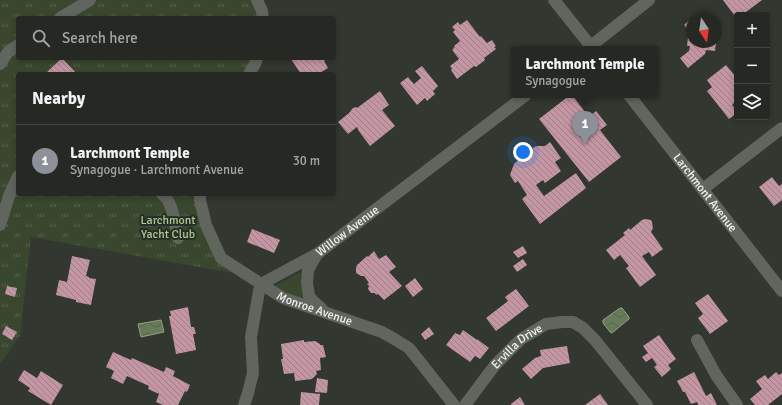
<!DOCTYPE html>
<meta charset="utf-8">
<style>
:root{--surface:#262923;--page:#323530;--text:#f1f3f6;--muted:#a4a6a6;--line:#424541;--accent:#8c9099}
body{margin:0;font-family:Signika,sans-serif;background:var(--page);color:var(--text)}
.controls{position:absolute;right:12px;top:12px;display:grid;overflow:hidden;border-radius:4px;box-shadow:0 2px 6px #0003}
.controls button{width:36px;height:36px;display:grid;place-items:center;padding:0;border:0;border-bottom:1px solid var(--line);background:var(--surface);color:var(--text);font:20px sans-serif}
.compass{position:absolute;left:686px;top:12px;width:36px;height:36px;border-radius:50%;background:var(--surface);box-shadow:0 2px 6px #0003;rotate:167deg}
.you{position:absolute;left:523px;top:152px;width:14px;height:14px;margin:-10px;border:3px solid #fff;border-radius:50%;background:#1a73e8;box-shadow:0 0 0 6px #1a73e833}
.badge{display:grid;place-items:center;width:26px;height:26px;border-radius:50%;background:var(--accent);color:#fff;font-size:13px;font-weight:700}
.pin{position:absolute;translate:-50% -33px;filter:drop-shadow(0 1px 2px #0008)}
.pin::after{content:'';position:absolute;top:21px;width:14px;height:12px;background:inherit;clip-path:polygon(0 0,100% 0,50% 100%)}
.popup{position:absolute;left:511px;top:46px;width:148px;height:52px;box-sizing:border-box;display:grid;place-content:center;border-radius:4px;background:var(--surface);filter:drop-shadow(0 1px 3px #0005);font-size:13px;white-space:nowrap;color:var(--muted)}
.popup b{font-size:15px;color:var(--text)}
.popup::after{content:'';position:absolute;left:50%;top:100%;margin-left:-8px;border:8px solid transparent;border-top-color:var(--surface)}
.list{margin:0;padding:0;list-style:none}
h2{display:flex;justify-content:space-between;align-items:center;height:52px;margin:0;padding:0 16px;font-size:17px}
h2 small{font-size:13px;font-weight:400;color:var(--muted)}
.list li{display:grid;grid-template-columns:26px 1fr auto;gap:12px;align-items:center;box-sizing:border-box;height:72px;padding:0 16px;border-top:1px solid var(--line)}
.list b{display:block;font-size:15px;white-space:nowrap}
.list p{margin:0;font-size:13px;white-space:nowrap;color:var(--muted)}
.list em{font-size:13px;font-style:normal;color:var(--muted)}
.icon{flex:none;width:22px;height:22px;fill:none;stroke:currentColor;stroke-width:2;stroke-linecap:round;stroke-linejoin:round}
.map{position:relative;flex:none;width:782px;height:405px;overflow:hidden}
.search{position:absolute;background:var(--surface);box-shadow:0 2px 6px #0003;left:16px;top:16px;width:320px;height:44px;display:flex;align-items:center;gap:10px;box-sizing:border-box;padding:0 14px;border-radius:4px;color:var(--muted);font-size:15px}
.panel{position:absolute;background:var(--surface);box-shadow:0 2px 6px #0003;left:16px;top:72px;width:320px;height:124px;border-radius:4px}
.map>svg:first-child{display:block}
.grass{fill:#38472e}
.park{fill:url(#park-tufts)}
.water{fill:url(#water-waves);stroke:#90a086}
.building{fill:url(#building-back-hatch)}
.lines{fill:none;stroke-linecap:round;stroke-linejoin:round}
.minor{stroke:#60655d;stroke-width:12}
.labels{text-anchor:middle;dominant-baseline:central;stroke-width:4;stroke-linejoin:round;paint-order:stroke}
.street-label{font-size:12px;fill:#f2f5f0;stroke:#282d26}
.park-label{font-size:12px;fill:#a9cc92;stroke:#282d26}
</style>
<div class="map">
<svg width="782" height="405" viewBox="0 0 782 405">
<defs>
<pattern id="park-tufts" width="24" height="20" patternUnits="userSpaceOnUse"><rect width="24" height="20" fill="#38472e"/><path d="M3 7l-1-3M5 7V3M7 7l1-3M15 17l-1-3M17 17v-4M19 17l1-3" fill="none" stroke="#55624d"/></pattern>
<pattern id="water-waves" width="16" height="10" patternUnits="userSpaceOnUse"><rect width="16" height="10" fill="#667b58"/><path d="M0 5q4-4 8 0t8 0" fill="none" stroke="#586250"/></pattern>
<pattern id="building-back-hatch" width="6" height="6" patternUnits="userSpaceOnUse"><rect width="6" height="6" fill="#c496a4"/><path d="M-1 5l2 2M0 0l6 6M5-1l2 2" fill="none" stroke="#9f7f88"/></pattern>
</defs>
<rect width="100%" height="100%" fill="#32372f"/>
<!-- grass -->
<polygon class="grass" points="303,271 310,301 288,295 272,287"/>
<!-- park -->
<polygon class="park" points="0,0 255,0 261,18 18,18 18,58 254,58 247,74 18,74 18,194 198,194 219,258 244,275 31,237 20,336 0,364"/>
<!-- water -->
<g class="water">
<polygon points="620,308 622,308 629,317 629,319 612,333 610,332 603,323 603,320"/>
<polygon points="161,320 164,332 141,337 138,324"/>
</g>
<!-- building -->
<g class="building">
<polygon points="723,0 762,0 742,15 737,15 737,19"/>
<polygon points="692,18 692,35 684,25"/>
<polygon points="467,20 480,37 481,36 487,43 492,40 496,46 494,47 496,49 484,58 485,60 476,67 474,66 457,79 451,70 452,69 450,66 459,59 452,50 454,49 453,48 455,47 454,46 460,41 453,32 455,30 452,27 458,22 460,25"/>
<polygon points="688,37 692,38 692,42 716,42 715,51 706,50 705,54 688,68 680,58 689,51 690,46 687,46"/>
<polygon points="62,58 77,74 49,74 47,72"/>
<polygon points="293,58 329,58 324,61 328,68 318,74 317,72 313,74 304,74 303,73 301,74 291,59"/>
<polygon points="726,65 737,78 737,100 732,105 737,111 737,113 729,119 707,91 712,87 707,80"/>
<polygon points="422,66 438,86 433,91 435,94 427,101 425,98 417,105 400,83 408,77 414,84 421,78 415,71"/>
<polygon points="380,91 389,105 382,110 395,126 370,146 358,130 358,129 357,127 348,134 338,122 349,113 353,108 356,107 357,108"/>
<polygon points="570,95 572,95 589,117 596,111 607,125 600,130 621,157 589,182 539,119"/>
<polygon points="521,142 529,151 536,146 545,146 550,142 561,158 555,162 561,171 545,183 543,180 536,185 544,196 576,173 586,188 540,224 522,199 527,195 518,181 515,183 510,175 514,164 520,158 513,148"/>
<polygon points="772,177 779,186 782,184 782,200 774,206 759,187"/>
<polygon points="645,219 651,220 652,222 653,228 651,232 663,249 652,257 649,252 642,256 656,275 640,287 626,268 629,266 620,255 614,260 606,250 625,235 623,233 629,228 630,230 642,220"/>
<polygon points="252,229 280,240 274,253 247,242"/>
<polygon points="523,246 527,253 518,258 513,252"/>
<polygon points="374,251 379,259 386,255 396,267 389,272 402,286 384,300 378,294 376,295 375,293 371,293 368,289 369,286 367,284 369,283 364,276 361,276 356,273 356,268 357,265 367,256 368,257"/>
<polygon points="72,256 90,260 86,276 89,277 89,278 96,279 91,305 76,302 76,300 56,295 59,280 67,282"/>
<polygon points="523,259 527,265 517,272 513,266"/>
<polygon points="415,278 423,289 413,297 405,286"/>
<polygon points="7,286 17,288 15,297 5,294"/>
<polygon points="516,289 529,306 496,331 486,318 508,301 505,297"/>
<polygon points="708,294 728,321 710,334 698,318 703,314 695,303"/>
<polygon points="188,307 191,327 194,327 196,334 193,334 196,350 176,354 169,316 171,316 170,311"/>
<polygon points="6,326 17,332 12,340 2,334"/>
<polygon points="429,327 434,334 425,340 421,334"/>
<polygon points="463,330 477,340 477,339 489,348 480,359 475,356 470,362 446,345 455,333 460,335"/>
<polygon points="659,335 676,359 668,365 671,369 662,377 654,367 657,365 652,358 646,362 642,357 648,353 643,346"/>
<polygon points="304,340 304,342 315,341 320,344 320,345 323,345 326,357 320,358 321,370 316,371 317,374 312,379 295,381 294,373 284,374 281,359 283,359 281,344"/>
<polygon points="567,346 570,363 543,368 531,379 522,369 535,358 541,356 540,350"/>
<polygon points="113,352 131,360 132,358 164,372 166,367 175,371 173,376 190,385 187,392 185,391 178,405 163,405 156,402 159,394 148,389 149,386 127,376 123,384 111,378 114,371 106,367"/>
<polygon points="24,370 37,378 41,371 63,385 51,405 28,391 30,388 18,380"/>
<polygon points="694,372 706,396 711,393 717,405 698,405 697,402 691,404 685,392 683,392 677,381"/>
<polygon points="776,372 779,375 782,373 782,394 768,405 755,405 750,399 762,389 756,381 765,375 768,379"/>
<polygon points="317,378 328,380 327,393 315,392"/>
<polygon points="301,392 320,394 319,405 300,405"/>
<polygon points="600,394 608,405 585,405"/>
<polygon points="520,397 525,405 511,405 511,404"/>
</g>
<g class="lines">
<!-- minor -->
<g class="minor">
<polyline points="257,0 262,11 263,18"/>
<polyline points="554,0 593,49"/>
<polyline points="60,18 90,0"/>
<polyline points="587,49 649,0"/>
<polyline points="0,64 8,52 18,45"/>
<polyline points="249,74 255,64 257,58"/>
<path id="s1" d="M629 95 782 291"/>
<polyline points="703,189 782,128"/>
<path d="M162 194C173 201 175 225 178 238"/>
<path id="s2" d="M200 194V200L206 225 221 258 283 298 382 332 396 340 409 348 454 405"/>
<polyline points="0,225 9,196 18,176"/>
<polyline points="317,254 308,270 307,283 309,296 313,301 322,309"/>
<polyline points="697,340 716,375 737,405"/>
<path id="s3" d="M244 405 248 393 253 373 251 337 259 291 261 284 317 254 526 95"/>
<path id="s4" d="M465 405 495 365 521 339 546 324 562 322H573L583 328 595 340 647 405"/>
</g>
</g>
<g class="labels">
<!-- street labels -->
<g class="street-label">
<text stroke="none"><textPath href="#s1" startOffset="124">Larchmont Avenue</textPath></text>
<text stroke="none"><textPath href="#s3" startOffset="225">Willow Avenue</textPath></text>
<text stroke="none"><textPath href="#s2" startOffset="175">Monroe Avenue</textPath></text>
<text stroke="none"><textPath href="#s4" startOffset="79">Ervilla Drive</textPath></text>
</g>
<!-- park labels -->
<g class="park-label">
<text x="168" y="220">Larchmont<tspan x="168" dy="14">Yacht Club</tspan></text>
</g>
</g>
</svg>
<div class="controls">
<button>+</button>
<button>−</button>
<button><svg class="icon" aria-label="layers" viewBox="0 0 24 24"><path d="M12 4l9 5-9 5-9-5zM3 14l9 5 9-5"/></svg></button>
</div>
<svg class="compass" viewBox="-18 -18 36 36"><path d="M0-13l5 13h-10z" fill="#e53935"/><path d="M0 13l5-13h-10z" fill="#a4a6a6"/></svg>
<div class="you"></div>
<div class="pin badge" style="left:585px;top:144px">1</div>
<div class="popup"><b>Larchmont Temple</b>Synagogue</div>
<div class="search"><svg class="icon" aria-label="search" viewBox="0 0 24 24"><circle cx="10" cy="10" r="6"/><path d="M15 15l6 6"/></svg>Search here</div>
<section class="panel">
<h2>Nearby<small></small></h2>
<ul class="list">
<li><span class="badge">1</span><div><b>Larchmont Temple</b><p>Synagogue · Larchmont Avenue</p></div><em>30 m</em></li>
</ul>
</section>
</div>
